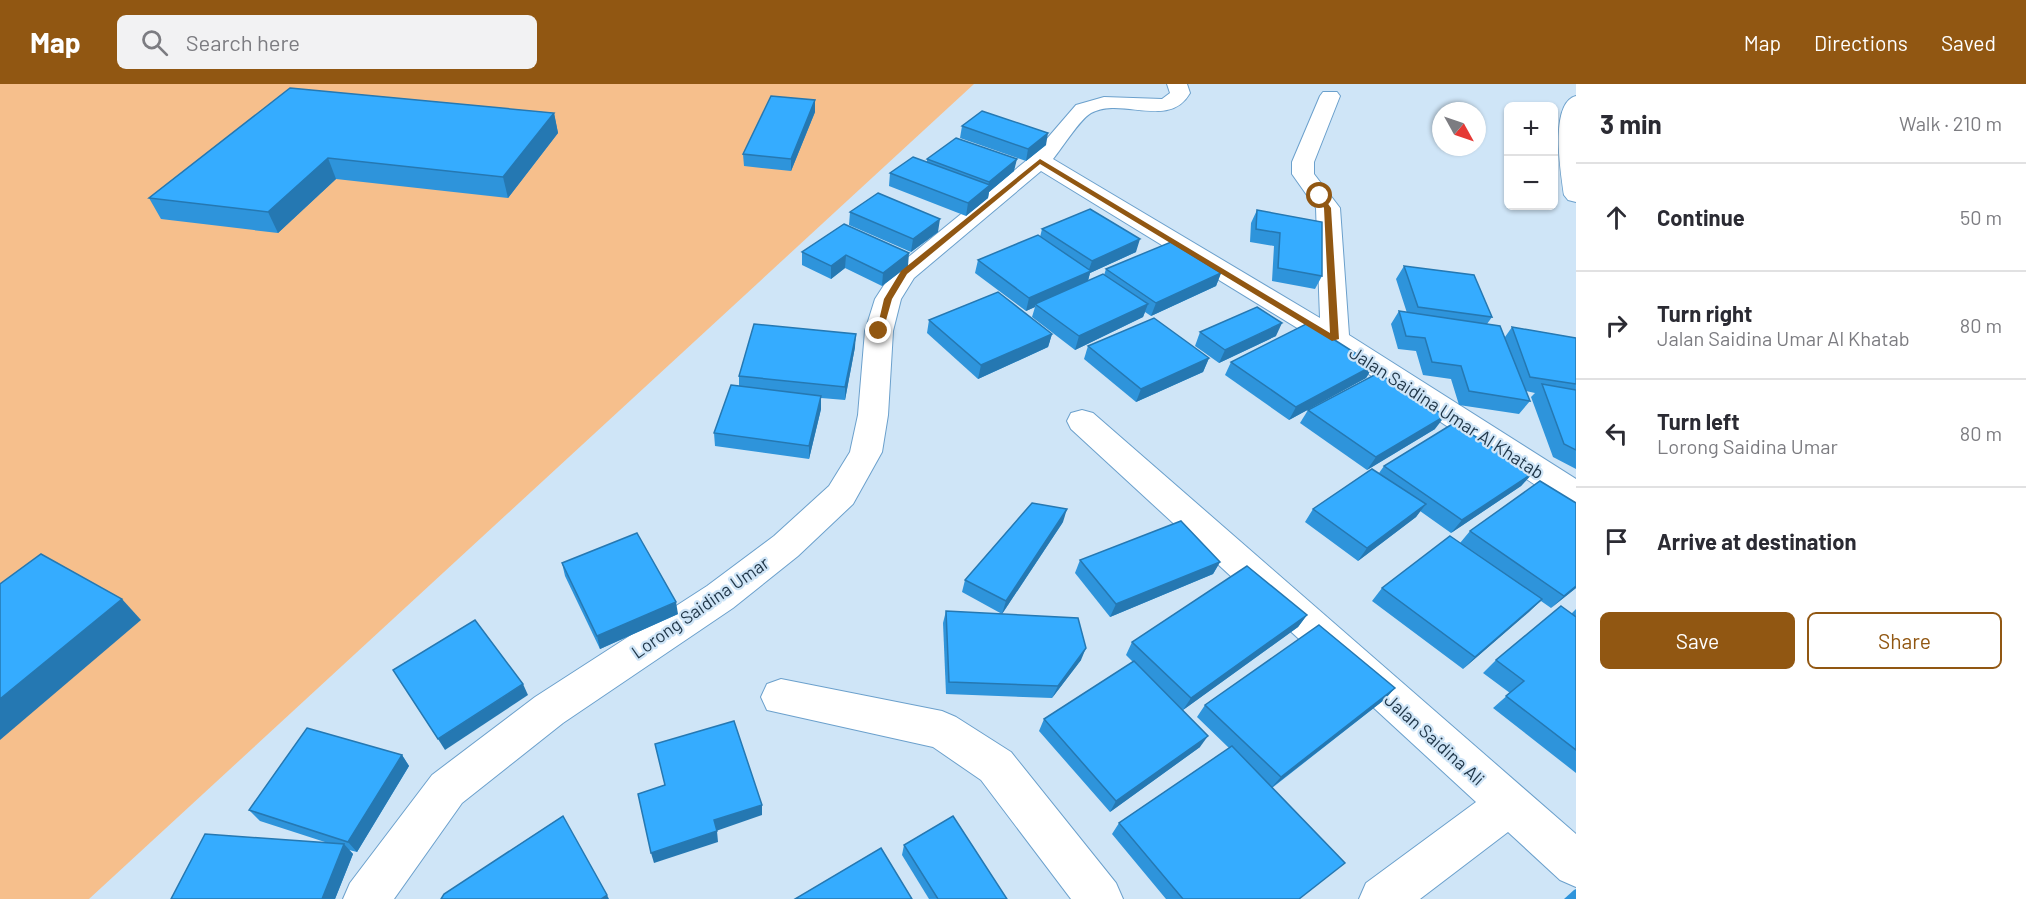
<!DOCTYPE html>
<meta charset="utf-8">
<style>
:root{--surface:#fff;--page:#f2f2f3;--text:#2b2b33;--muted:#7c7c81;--line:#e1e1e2;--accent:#915712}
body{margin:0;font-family:Barlow,sans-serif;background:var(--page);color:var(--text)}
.controls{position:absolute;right:18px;top:18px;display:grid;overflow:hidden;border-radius:9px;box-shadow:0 2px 4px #0004}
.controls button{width:54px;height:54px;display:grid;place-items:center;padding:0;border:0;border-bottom:2px solid var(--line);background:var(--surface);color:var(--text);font:30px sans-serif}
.compass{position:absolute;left:1432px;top:18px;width:54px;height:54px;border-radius:50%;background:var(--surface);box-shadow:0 2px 4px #0004;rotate:130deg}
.stop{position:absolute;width:18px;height:18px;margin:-14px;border:4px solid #915712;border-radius:50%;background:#fff}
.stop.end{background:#915712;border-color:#fff;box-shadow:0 2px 6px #0008}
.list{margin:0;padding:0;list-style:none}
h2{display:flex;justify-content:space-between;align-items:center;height:78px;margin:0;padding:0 24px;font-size:26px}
h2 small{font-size:20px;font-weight:400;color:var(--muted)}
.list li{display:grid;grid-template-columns:39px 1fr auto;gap:18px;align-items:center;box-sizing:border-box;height:108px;padding:0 24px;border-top:2px solid var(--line)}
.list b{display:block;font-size:22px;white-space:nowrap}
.list p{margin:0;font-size:20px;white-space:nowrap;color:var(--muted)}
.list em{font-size:20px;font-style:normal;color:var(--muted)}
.actions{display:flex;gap:12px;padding:18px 24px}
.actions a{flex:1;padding:14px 0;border:2px solid var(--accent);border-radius:9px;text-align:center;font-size:21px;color:var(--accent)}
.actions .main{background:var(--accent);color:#fff}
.icon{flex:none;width:33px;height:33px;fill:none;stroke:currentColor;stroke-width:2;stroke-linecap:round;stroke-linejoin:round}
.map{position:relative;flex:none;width:1576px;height:815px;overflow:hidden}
header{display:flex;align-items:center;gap:36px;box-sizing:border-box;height:84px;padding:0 30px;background:var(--accent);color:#fff}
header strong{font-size:28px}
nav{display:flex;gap:33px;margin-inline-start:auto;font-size:21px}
.search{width:420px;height:54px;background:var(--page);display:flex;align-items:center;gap:15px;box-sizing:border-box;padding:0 21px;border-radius:9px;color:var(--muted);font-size:22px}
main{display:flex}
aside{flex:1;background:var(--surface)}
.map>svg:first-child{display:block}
.green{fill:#f6bf8c}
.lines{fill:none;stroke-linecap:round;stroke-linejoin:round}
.minor-casing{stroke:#6ba0cc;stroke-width:2}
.minor{fill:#fff;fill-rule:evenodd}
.wall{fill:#2e94db}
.shaded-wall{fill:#2578b2}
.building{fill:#35acff;stroke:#2578b2;stroke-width:1.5}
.route{fill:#915712}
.labels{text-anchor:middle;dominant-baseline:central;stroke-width:4.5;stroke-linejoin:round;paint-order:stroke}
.street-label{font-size:18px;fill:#1f3547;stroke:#cfe5f7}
</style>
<header>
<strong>Map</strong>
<div class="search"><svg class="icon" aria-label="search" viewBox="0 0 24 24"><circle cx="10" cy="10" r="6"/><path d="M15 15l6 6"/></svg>Search here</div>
<nav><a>Map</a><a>Directions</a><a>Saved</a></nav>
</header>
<main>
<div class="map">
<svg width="1576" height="815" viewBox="0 0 1576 815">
<rect width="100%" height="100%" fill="#cfe5f7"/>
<!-- green -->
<polygon class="green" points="0,0 974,0 89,815 0,815"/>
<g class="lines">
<!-- minor casing -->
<g class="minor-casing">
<g id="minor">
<path d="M1167 0H1187L1190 9C1169 46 1122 12 1091 29 1080 35 1062 64 1053 75L1320 234 1316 124 1292 90V78L1320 12 1323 8H1337L1340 12 1314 78V90L1340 124 1349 251 1576 395V423L1564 420 1325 261 1041 87 914 194 901 215 893 247 888 331 882 368 853 420 798 472 733 524 563 639 462 719 394 815H343L350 799 432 691 535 613 707 502 774 452 829 402 850 368 858 331 865 247 875 215 895 184 1032 72 1076 21 1104 13 1162 15 1170 9Z"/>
<path d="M1576 12V118L1568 116 1564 111C1561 89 1549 19 1576 12Z"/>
<polygon points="1082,326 1093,329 1576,750 1576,803 1560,796 1508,748 1420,815 1359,815 1366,799 1476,718 1071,345 1067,337 1071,329"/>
<polygon points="781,595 942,627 956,633 1011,668 1116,799 1123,815 1071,815 981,696 933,663 767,626 761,613 767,600"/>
</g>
</g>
<!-- minor -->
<use href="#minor" class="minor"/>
</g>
<!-- wall -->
<g class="wall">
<polygon points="290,4 554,29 558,49 508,114 336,95 278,149 161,135 149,114"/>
<polygon points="815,16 815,28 791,87 744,82 743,70"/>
<polygon points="962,42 1046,61 1026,77 960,54"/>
<polygon points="927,75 1014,87 989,108 988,114 966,132 889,102 890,89 927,78"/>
<polygon points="1257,126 1322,192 1315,205 1272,197 1274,162 1250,158 1251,139"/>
<polygon points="850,128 938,148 911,168 849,141"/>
<polygon points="844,140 908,182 882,202 845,184 831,195 802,181 802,168"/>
<polygon points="1042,145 1136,168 1090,189 1088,197 1104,191 1106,185 1221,189 1216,202 1151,232 1145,228 1143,233 1075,266 1032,233 1035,223 1026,227 975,189 978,176 1040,153"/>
<polygon points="1404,182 1492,233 1487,240 1505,253 1512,243 1576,254 1576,385 1553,373 1531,313 1535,309 1526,307 1530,317 1519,330 1459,321 1451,295 1423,291 1416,267 1398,265 1391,240 1399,227 1407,229 1396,195"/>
<polygon points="929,236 1052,250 1048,263 978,295 927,249"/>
<polygon points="1200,248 1276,252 1219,279 1195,262"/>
<polygon points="1088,262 1209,274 1203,288 1136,318 1084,275"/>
<polygon points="855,263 845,316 821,314 821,325 809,375 715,362 714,349 739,302 739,292"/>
<polygon points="1231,278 1374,281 1366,294 1289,336 1225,291"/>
<polygon points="1308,326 1435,345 1367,386 1300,339"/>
<polygon points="1384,382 1533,389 1521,402 1451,449 1420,427 1416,433 1358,477 1305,438 1313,425 1379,389"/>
<polygon points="1576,419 1576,504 1551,524 1541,517 1463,585 1372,517 1382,504 1460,459 1470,447"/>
<polygon points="1063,438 1002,530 962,508 965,496"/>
<polygon points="1080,476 1220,478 1213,490 1110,533 1075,489"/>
<polygon points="562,479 678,530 600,565 565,492"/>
<polygon points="1576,525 1576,689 1493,624 1510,609 1483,589 1496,576 1571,530"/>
<polygon points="946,527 1081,576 1052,614 946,610 943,539"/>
<polygon points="1307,531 1298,543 1183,626 1200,663 1110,728 1039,647 1044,635 1133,578 1126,571 1132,558"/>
<polygon points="1395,604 1384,616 1272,704 1299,815 1166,815 1112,750 1119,739 1229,664 1197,633 1205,621"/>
<polygon points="402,671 409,682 357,768 349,766 353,770 335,815 171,815 328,759 260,737 249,726"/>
<polygon points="904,761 1007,815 929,815 902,771"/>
<polygon points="1576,805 1576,815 1564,815 1574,806"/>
</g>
<!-- shaded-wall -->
<g class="shaded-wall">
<polygon points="815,16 815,28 791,87 791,75"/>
<polygon points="554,29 558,49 508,114 503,93"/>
<polygon points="1048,49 1046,61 1026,77 1028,65"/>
<polygon points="328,74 336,95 278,149 268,128"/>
<polygon points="1017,75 1014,87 989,108 988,114 966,132 968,119 988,103 989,98"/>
<polygon points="940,135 938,148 911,168 913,155"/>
<polygon points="1140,155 1136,168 1090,189 1087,200 1035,220 1035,223 1026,227 1029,214 1088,188 1092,177"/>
<polygon points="909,169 908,182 882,202 883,189"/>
<polygon points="846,171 845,184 831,195 831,182"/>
<polygon points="1221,189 1216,202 1151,232 1156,219"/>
<polygon points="1148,220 1143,233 1075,266 1079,252"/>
<polygon points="1282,239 1276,252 1219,279 1225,266"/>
<polygon points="856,250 855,263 845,316 845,303"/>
<polygon points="1052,250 1048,263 978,295 981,281"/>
<polygon points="1209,274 1203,288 1136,318 1141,305"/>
<polygon points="1374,281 1366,294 1289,336 1296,323"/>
<polygon points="821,312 821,325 809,375 809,362"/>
<polygon points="1445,332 1435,345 1367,386 1376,373"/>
<polygon points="1533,389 1521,402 1451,449 1462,436"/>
<polygon points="1426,420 1416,433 1358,477 1367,464"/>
<polygon points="1067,425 1063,438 1002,530 1006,517"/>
<polygon points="1220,478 1213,490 1110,533 1116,520"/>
<polygon points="1576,502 1576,504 1551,524 1564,512"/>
<polygon points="122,515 141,536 0,656 0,615"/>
<polygon points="1542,515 1529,528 1463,585 1475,573"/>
<polygon points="676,518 678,530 600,565 597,552"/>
<polygon points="1307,531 1298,543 1183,626 1191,614"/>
<polygon points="1086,564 1081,576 1052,614 1058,602"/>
<polygon points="523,600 528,611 445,666 438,655"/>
<polygon points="1395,604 1384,616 1271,704 1281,693"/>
<polygon points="1208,652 1200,663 1110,728 1116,717"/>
<polygon points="402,671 409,682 357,768 348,758"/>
<polygon points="762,721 762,731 716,747 714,736"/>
<polygon points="717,747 718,758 654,779 651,769"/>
<polygon points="344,760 353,770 335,815 322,815"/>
<polygon points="607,811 609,815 601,815"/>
</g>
<!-- building -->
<g class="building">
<polygon points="290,4 554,29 503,93 328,74 268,128 149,114"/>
<polygon points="771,12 815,16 791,75 743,70"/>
<polygon points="982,27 1048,49 1028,65 962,42"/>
<polygon points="956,54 1017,75 989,98 927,75"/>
<polygon points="913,73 990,101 968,119 890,89"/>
<polygon points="878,109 940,135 913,155 850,128"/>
<polygon points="1090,125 1140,155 1092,177 1042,145"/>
<polygon points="1257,126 1322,138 1322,192 1278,184 1280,149 1256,145"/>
<polygon points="844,140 909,169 883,189 846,171 831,182 802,168"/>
<polygon points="1038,151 1091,187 1029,214 978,176"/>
<polygon points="1171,158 1221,189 1156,219 1106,185"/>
<polygon points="1404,182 1474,191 1492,233 1418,223"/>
<polygon points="1103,190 1148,220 1079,252 1035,220"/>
<polygon points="998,208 1052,250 981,281 929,236"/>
<polygon points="1257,223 1282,239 1225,266 1200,248"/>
<polygon points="1399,227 1500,242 1530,317 1469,307 1461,282 1432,278 1425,254 1406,252"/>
<polygon points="1154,234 1209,274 1141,305 1088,262"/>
<polygon points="1308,239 1374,281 1296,323 1231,278"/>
<polygon points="754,240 856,250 845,303 739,292"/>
<polygon points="1512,243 1576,254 1576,300 1530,293"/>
<polygon points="1378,289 1445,332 1376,373 1308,326"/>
<polygon points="1542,300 1576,306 1576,366 1564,360"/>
<polygon points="731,301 821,312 809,362 714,349"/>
<polygon points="1454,339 1533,389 1462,436 1384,382"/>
<polygon points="1372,385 1426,420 1367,464 1313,425"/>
<polygon points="1540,397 1576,419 1576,502 1564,512 1470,447"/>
<polygon points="1032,419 1067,425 1006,517 965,496"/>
<polygon points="1181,437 1220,478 1116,520 1080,476"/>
<polygon points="637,449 676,518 597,552 562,479"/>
<polygon points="1450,452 1542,515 1475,573 1382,504"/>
<polygon points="41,470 122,515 0,615 0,500"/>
<polygon points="1247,482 1307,531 1191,614 1132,558"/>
<polygon points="1561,522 1576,533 1576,666 1506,612 1524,597 1496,576"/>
<polygon points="946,527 1078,534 1086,564 1058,602 949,598"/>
<polygon points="475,536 523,600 438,655 393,586"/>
<polygon points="1319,541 1395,604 1281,693 1205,621"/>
<polygon points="1134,577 1208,652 1116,717 1044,635"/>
<polygon points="734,637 762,721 714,736 717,747 651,769 638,710 665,701 655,660"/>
<polygon points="307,644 402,671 348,758 249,726"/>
<polygon points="1232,662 1345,779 1299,815 1183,815 1119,739"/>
<polygon points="563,732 607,811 601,815 441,815 444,810"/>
<polygon points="953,732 1007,815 938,815 904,761"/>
<polygon points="205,750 344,760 322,815 171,815"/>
<polygon points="881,764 912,815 795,815"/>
</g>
<!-- route -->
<polygon class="route" points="1040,75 1330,249 1324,124 1317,112 1322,111 1331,124 1339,255 1332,257 1040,80 907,190 892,215 883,247 876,249 884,215 901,187"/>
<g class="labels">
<!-- street labels -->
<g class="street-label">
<text transform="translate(1447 328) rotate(33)">Jalan Saidina Umar Al Khatab</text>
<text transform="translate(700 523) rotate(-35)">Lorong Saidina Umar</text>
<text transform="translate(1435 655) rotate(42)">Jalan Saidina Ali</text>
</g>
</g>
</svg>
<div class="controls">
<button>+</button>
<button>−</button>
</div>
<svg class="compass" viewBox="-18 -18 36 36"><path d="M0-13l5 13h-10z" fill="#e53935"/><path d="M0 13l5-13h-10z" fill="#7c7c81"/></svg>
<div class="stop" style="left:1320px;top:112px"></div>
<div class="stop end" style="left:879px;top:247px"></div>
</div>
<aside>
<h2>3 min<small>Walk · 210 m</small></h2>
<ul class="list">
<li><svg class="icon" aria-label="ahead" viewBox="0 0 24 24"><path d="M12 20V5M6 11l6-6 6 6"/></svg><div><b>Continue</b></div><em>50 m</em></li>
<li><svg class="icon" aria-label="right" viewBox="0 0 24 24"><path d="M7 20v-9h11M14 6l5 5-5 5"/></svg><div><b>Turn right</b><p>Jalan Saidina Umar Al Khatab</p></div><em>80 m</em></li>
<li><svg class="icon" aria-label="left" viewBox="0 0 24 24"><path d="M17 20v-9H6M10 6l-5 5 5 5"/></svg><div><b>Turn left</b><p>Lorong Saidina Umar</p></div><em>80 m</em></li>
<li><svg class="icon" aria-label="arrive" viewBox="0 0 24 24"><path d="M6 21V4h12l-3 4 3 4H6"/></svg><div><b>Arrive at destination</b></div></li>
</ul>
<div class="actions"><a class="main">Save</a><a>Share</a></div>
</aside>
</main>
